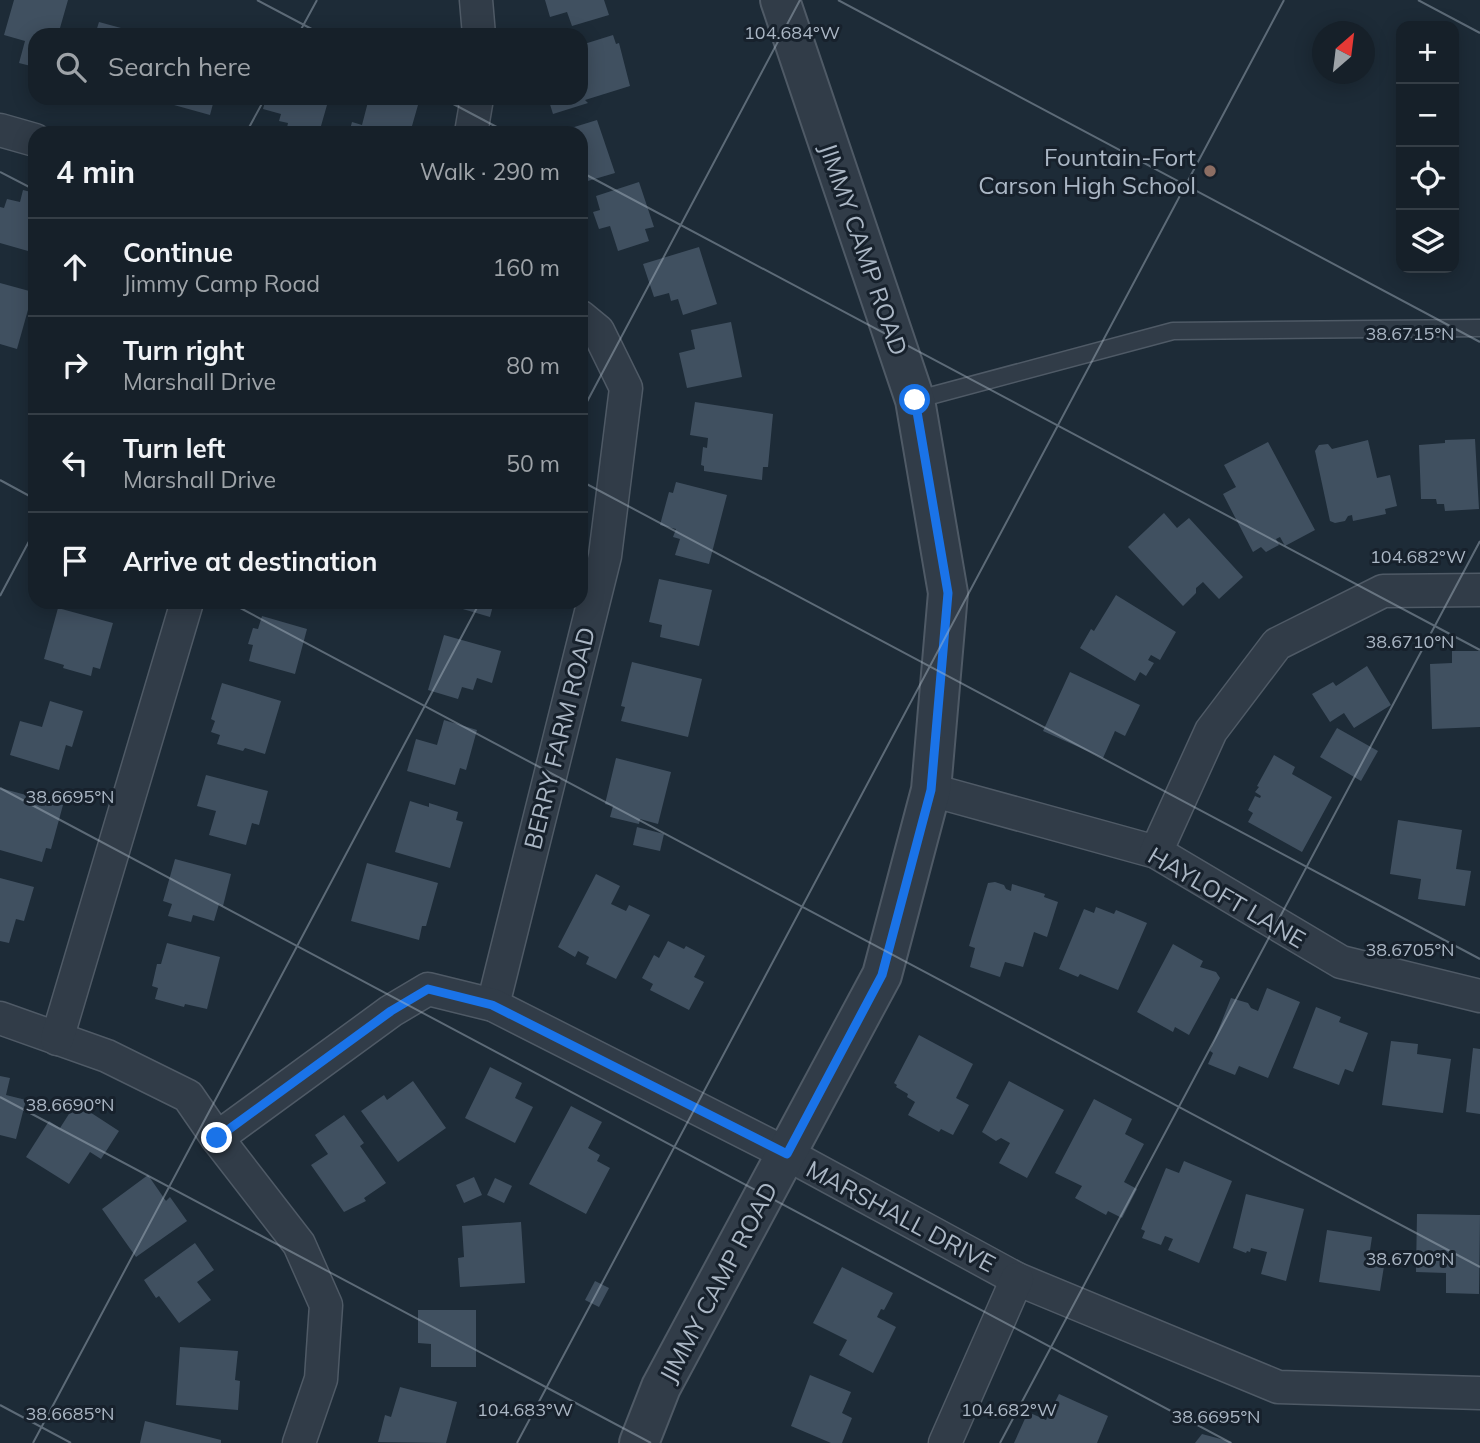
<!DOCTYPE html>
<meta charset="utf-8">
<style>
:root{--surface:#162029;--page:#1f2831;--text:#f1f3f6;--muted:#9ea3a8;--line:#353e46}
body{margin:0;font-family:Mulish,sans-serif;background:var(--page);color:var(--text)}
.controls{position:absolute;right:21px;top:21px;display:grid;overflow:hidden;border-radius:14px;box-shadow:0 4px 18px #0003}
.controls button{width:63px;height:63px;display:grid;place-items:center;padding:0;border:0;border-bottom:2px solid var(--line);background:var(--surface);color:var(--text);font:35px sans-serif}
.compass{position:absolute;left:1312px;top:21px;width:63px;height:63px;border-radius:50%;background:var(--surface);box-shadow:0 4px 18px #0003;rotate:28deg}
.stop{position:absolute;width:21px;height:21px;margin:-16px;border:5px solid #1a73e8;border-radius:50%;background:#fff}
.stop.end{background:#1a73e8;border-color:#fff;box-shadow:0 2px 7px #0008}
.list{margin:0;padding:0;list-style:none}
h2{display:flex;justify-content:space-between;align-items:center;height:91px;margin:0;padding:0 28px;font-size:30px}
h2 small{font-size:23px;font-weight:400;color:var(--muted)}
.list li{display:grid;grid-template-columns:46px 1fr auto;gap:21px;align-items:center;box-sizing:border-box;height:98px;padding:0 28px;border-top:2px solid var(--line)}
.list b{display:block;font-size:26px;white-space:nowrap}
.list p{margin:0;font-size:23px;white-space:nowrap;color:var(--muted)}
.list em{font-size:23px;font-style:normal;color:var(--muted)}
.icon{flex:none;width:38px;height:38px;fill:none;stroke:currentColor;stroke-width:2;stroke-linecap:round;stroke-linejoin:round}
.map{position:relative;flex:none;width:1480px;height:1443px;overflow:hidden}
.search{position:absolute;background:var(--surface);box-shadow:0 4px 18px #0003;left:28px;top:28px;width:560px;height:77px;display:flex;align-items:center;gap:18px;box-sizing:border-box;padding:0 24px;border-radius:21px;color:var(--muted);font-size:26px}
.panel{position:absolute;background:var(--surface);box-shadow:0 4px 18px #0003;left:28px;top:126px;width:560px;height:483px;border-radius:21px}
.map>svg:first-child{display:block}
.building{fill:#405060}
.lines{fill:none;stroke-linecap:round;stroke-linejoin:round}
.service-casing{stroke:#4f5a66;stroke-width:19}
.minor-casing{stroke:#4f5a66;stroke-width:35}
.tertiary-casing{stroke:#4f5a66;stroke-width:42}
.service{stroke:#313c48;stroke-width:16}
.minor{stroke:#313c48;stroke-width:32}
.tertiary{stroke:#313c48;stroke-width:38}
.route{stroke:#1a73e8;stroke-width:9}
.ticks{fill:none;stroke:#abb7c5;stroke-width:2;stroke-opacity:0.45}
.education-dot{fill:#8d6e63;stroke:#17212c;stroke-width:2.5}
.labels{text-anchor:middle;dominant-baseline:central;stroke-width:6;stroke-linejoin:round;paint-order:stroke}
.poi-label{font-size:24px;fill:#abb7c5;stroke:#17212c;text-anchor:end}
.street-label{font-size:24px;fill:#abb7c5;stroke:#17212c}
.ticks-label{font-size:18px;text-anchor:middle;fill:#abb7c5;stroke:#17212c;stroke-width:6;stroke-linejoin:round;paint-order:stroke}
</style>
<div class="map">
<svg width="1480" height="1443" viewBox="0 0 1480 1443">
<rect width="100%" height="100%" fill="#1d2b37"/>
<!-- building -->
<g class="building">
<polygon points="14,0 68,0 58,35 35,35 35,67 19,63 25,41 4,35"/>
<polygon points="545,0 604,0 609,15 572,26 567,12 550,17"/>
<polygon points="99,22 143,34 143,35 95,35"/>
<polygon points="613,35 616,44 619,43 630,86 585,100 588,103 553,114 548,98 581,98 581,45"/>
<polygon points="176,98 233,98 231,105 214,100 210,115 174,105"/>
<polygon points="266,98 329,98 319,133 286,132 288,123 279,121 281,114 263,109"/>
<polygon points="369,98 420,98 410,133 349,133 352,122 362,125"/>
<polygon points="597,120 615,173 581,183 581,133 558,132"/>
<polygon points="639,182 654,227 645,229 649,241 618,251 610,226 599,229 593,212 600,210 596,196"/>
<polygon points="23,190 35,193 35,253 0,243 0,207 4,208 7,199 20,202"/>
<polygon points="699,247 717,304 683,315 678,299 671,301 669,293 654,297 643,264"/>
<polygon points="0,283 33,292 17,349 0,344"/>
<polygon points="731,322 742,377 687,388 679,353 695,349 691,330"/>
<polygon points="695,402 773,414 768,467 763,467 762,480 704,471 704,466 701,465 703,447 707,448 708,438 690,435"/>
<polygon points="1475,439 1479,509 1445,511 1444,504 1437,504 1436,499 1421,499 1419,445 1445,443 1445,440"/>
<polygon points="1368,440 1377,478 1390,475 1397,506 1385,509 1386,514 1353,521 1352,515 1348,516 1345,521 1335,523 1330,521 1315,451 1319,445 1328,444 1332,449"/>
<polygon points="1268,442 1315,530 1285,546 1280,537 1276,539 1279,545 1266,552 1261,547 1253,552 1223,494 1236,487 1224,465"/>
<polygon points="676,482 727,495 709,564 675,555 680,539 673,537 676,529 660,525 669,492 673,493"/>
<polygon points="1164,513 1177,528 1189,518 1243,577 1219,599 1203,582 1196,588 1196,593 1183,606 1128,547"/>
<polygon points="659,579 712,590 699,646 660,637 662,625 649,622"/>
<polygon points="1116,595 1176,632 1160,660 1151,655 1148,660 1154,663 1146,676 1140,672 1135,681 1080,648 1091,629 1094,631"/>
<polygon points="439,602 494,602 490,617"/>
<polygon points="58,608 113,623 100,669 93,667 91,676 63,668 64,665 44,659"/>
<polygon points="262,616 307,629 295,674 249,661 253,645 248,644 253,628 258,629"/>
<polygon points="444,635 501,651 492,683 477,678 473,690 462,687 458,699 428,690"/>
<polygon points="1452,651 1480,651 1480,727 1432,729 1430,664 1452,663"/>
<polygon points="632,662 702,679 688,737 621,721 625,707 621,706"/>
<polygon points="1367,666 1391,705 1354,728 1344,713 1330,722 1312,694 1333,682 1336,686"/>
<polygon points="1070,672 1140,705 1125,736 1115,731 1103,758 1043,731"/>
<polygon points="222,683 281,701 265,754 245,748 243,751 217,744 220,735 211,732 215,721 211,719"/>
<polygon points="50,701 83,711 72,747 66,745 59,770 10,755 20,721 42,727"/>
<polygon points="444,720 477,730 466,770 460,768 455,785 407,771 416,739 437,745"/>
<polygon points="1337,728 1378,751 1361,781 1320,757"/>
<polygon points="1274,755 1295,767 1292,774 1332,797 1302,852 1248,822 1253,813 1248,810 1255,796 1260,798 1261,796 1255,792 1259,787 1257,786"/>
<polygon points="616,758 671,772 658,824 640,819 639,824 610,817 613,806 605,804"/>
<polygon points="206,775 268,791 259,825 252,823 246,845 209,835 216,811 197,806"/>
<polygon points="0,788 63,805 51,849 46,848 42,862 0,850"/>
<polygon points="410,801 429,807 429,803 458,812 456,820 463,822 450,868 395,852"/>
<polygon points="1398,820 1462,830 1456,869 1471,871 1465,906 1418,899 1421,879 1390,874"/>
<polygon points="637,827 664,834 660,851 633,845"/>
<polygon points="175,859 231,874 223,906 219,904 214,921 193,915 191,922 168,916 172,904 163,901"/>
<polygon points="367,863 438,883 426,926 422,926 419,940 351,921"/>
<polygon points="596,874 620,886 611,904 626,911 629,905 650,915 616,979 586,964 589,957 578,951 575,957 558,947"/>
<polygon points="0,878 34,887 24,921 16,919 9,943 0,941"/>
<polygon points="995,882 1004,885 1006,889 1011,891 1012,884 1045,894 1044,897 1058,902 1047,937 1034,932 1023,967 1005,962 1000,977 970,967 975,948 969,946 988,883"/>
<polygon points="1096,907 1114,914 1116,910 1147,923 1118,990 1080,974 1078,977 1059,969 1084,909 1094,913"/>
<polygon points="668,941 684,949 686,946 705,956 694,977 704,982 689,1010 650,990 653,984 642,978 654,955 659,958"/>
<polygon points="167,943 220,957 207,1009 185,1004 184,1007 155,999 158,988 152,986 157,964 161,964"/>
<polygon points="1173,944 1203,961 1200,967 1216,972 1220,978 1189,1035 1175,1027 1173,1032 1137,1012"/>
<polygon points="1267,988 1300,1002 1268,1078 1239,1066 1235,1075 1208,1064 1213,1053 1210,1051 1231,998 1248,1003 1251,1008 1258,1011"/>
<polygon points="1316,1007 1341,1017 1339,1022 1368,1033 1353,1072 1345,1069 1339,1085 1293,1068"/>
<polygon points="919,1035 973,1064 956,1098 969,1105 953,1135 941,1129 939,1132 908,1115 915,1102 907,1097 908,1094 896,1087 897,1085 894,1083"/>
<polygon points="1391,1041 1418,1044 1417,1054 1451,1059 1443,1113 1382,1105"/>
<polygon points="1473,1048 1480,1049 1480,1114 1466,1112"/>
<polygon points="490,1067 522,1083 515,1098 533,1107 515,1143 465,1118"/>
<polygon points="0,1076 10,1078 6,1095 26,1100 16,1139 0,1135"/>
<polygon points="413,1081 446,1128 398,1162 361,1111 384,1095 387,1100"/>
<polygon points="1009,1081 1064,1110 1027,1178 999,1163 1010,1143 1001,1138 996,1141 982,1132"/>
<polygon points="1094,1099 1132,1119 1125,1134 1144,1144 1124,1182 1137,1189 1122,1218 1108,1211 1106,1215 1075,1198 1082,1186 1055,1173"/>
<polygon points="76,1103 119,1131 101,1159 90,1152 69,1184 26,1157 49,1121 60,1128"/>
<polygon points="571,1106 602,1122 588,1148 600,1155 597,1161 610,1168 586,1214 529,1184"/>
<polygon points="344,1115 364,1143 360,1146 386,1183 364,1198 366,1201 344,1212 311,1165 328,1154 315,1135"/>
<polygon points="1184,1161 1232,1181 1199,1263 1168,1250 1173,1239 1165,1236 1161,1245 1142,1238 1145,1231 1141,1229 1166,1168 1179,1173"/>
<polygon points="148,1175 166,1201 170,1197 187,1221 136,1257 102,1209"/>
<polygon points="474,1177 482,1195 464,1203 456,1185"/>
<polygon points="495,1178 512,1186 504,1203 487,1195"/>
<polygon points="1246,1194 1304,1209 1286,1281 1261,1274 1267,1252 1251,1248 1250,1252 1247,1251 1246,1253 1233,1248"/>
<polygon points="1417,1214 1480,1215 1479,1294 1446,1293 1446,1273 1416,1272"/>
<polygon points="521,1222 525,1283 460,1287 458,1258 464,1257 462,1226"/>
<polygon points="1327,1230 1372,1237 1369,1257 1385,1260 1380,1291 1319,1282"/>
<polygon points="195,1243 214,1270 197,1282 211,1300 179,1323 159,1296 156,1298 144,1280"/>
<polygon points="842,1267 893,1293 884,1310 881,1309 877,1317 896,1327 873,1373 839,1355 847,1340 813,1323"/>
<polygon points="595,1281 609,1288 599,1307 585,1300"/>
<polygon points="418,1310 476,1310 476,1367 431,1367 431,1344 418,1343"/>
<polygon points="180,1347 238,1351 235,1380 240,1381 238,1410 176,1405"/>
<polygon points="810,1375 851,1392 842,1413 852,1418 842,1443 831,1443 791,1426"/>
<polygon points="400,1387 457,1402 446,1443 378,1442 385,1415 391,1417"/>
<polygon points="1059,1394 1108,1416 1097,1443 1014,1443 1028,1412 1046,1420"/>
<polygon points="145,1421 221,1440 221,1443 140,1443"/>
<polygon points="1202,1434 1232,1442 1232,1443 1195,1443"/>
</g>
<g class="lines">
<!-- service casing -->
<g class="service-casing">
<polyline id="service" points="915,400 1173,331 1480,328"/>
</g>
<!-- minor casing -->
<g class="minor-casing">
<g id="minor">
<polyline points="476,0 479,35"/>
<polyline points="0,130 35,140"/>
<polyline points="471,133 477,98"/>
<polyline points="931,790 1156,852 1341,962 1480,996"/>
<polyline points="1156,852 1211,731 1277,644 1383,591 1480,590"/>
<polyline points="493,1005 605,556 626,388 598,331 581,317"/>
<polyline points="0,1018 107,1056 188,1096 217,1138 299,1244 326,1305 321,1379 299,1443"/>
<polyline points="57,1039 187,602"/>
<polyline points="217,1138 391,1011 428,989 493,1005 787,1154 1017,1279 1278,1387 1480,1393"/>
<polyline points="945,1443 1017,1279"/>
</g>
</g>
<!-- tertiary casing -->
<g class="tertiary-casing">
<polyline id="tertiary" points="639,1443 661,1387 882,975 931,790 948,593 915,400 780,0"/>
</g>
<!-- service -->
<use href="#service" class="service"/>
<!-- minor -->
<use href="#minor" class="minor"/>
<!-- tertiary -->
<use href="#tertiary" class="tertiary"/>
</g>
<g class="lines">
<!-- route -->
<polyline class="route" points="217,1138 391,1011 428,989 492,1005 787,1154 882,975 931,790 948,593 915,400"/>
</g>
<!-- ticks -->
<path class="ticks" d="M257 0 323 35M838 0 1480 342M1418 0 1480 33M298 35 317 0M442 98 508 133M246 133 265 98M0 172 35 190M581 172 1480 650M581 413 800 0M0 480 35 499M581 481 1480 959M0 596 35 530M229 602 1480 1267M0 788 1231 1443M0 1097 651 1443M0 1405 71 1443M33 1443 480 602M517 1443 1284 0M1000 1443 1480 541"/>
<!-- markers -->
<circle class="education-dot" cx="1210" cy="171" r="7"/>
<g class="labels">
<!-- poi labels -->
<g class="poi-label">
<text x="1196" y="157">Fountain-Fort<tspan x="1196" dy="28">Carson High School</tspan></text>
</g>
<!-- street labels -->
<g class="street-label">
<text transform="translate(864 249) rotate(71)">JIMMY CAMP ROAD</text>
<text transform="translate(559 738) rotate(-76)">BERRY FARM ROAD</text>
<text transform="translate(1227 897) rotate(30)">HAYLOFT LANE</text>
<text transform="translate(901 1216) rotate(28)">MARSHALL DRIVE</text>
<text transform="translate(718 1282) rotate(-62)">JIMMY CAMP ROAD</text>
</g>
</g>
<g class="ticks-label">
<text x="792" y="39">104.684°W</text>
<text x="1410" y="340">38.6715°N</text>
<text x="1418" y="563">104.682°W</text>
<text x="1410" y="648">38.6710°N</text>
<text x="70" y="803">38.6695°N</text>
<text x="1410" y="956">38.6705°N</text>
<text x="70" y="1111">38.6690°N</text>
<text x="1410" y="1265">38.6700°N</text>
<text x="525" y="1416">104.683°W</text>
<text x="1009" y="1416">104.682°W</text>
<text x="70" y="1420">38.6685°N</text>
<text x="1216" y="1423">38.6695°N</text>
</g>
</svg>
<div class="controls">
<button>+</button>
<button>−</button>
<button><svg class="icon" aria-label="locate" viewBox="0 0 24 24"><circle cx="12" cy="12" r="6"/><path d="M12 2v4M12 18v4M2 12h4M18 12h4"/></svg></button>
<button><svg class="icon" aria-label="layers" viewBox="0 0 24 24"><path d="M12 4l9 5-9 5-9-5zM3 14l9 5 9-5"/></svg></button>
</div>
<svg class="compass" viewBox="-18 -18 36 36"><path d="M0-13l5 13h-10z" fill="#e53935"/><path d="M0 13l5-13h-10z" fill="#9ea3a8"/></svg>
<div class="stop" style="left:915px;top:400px"></div>
<div class="stop end" style="left:217px;top:1138px"></div>
<div class="search"><svg class="icon" aria-label="search" viewBox="0 0 24 24"><circle cx="10" cy="10" r="6"/><path d="M15 15l6 6"/></svg>Search here</div>
<section class="panel">
<h2>4 min<small>Walk · 290 m</small></h2>
<ul class="list">
<li><svg class="icon" aria-label="ahead" viewBox="0 0 24 24"><path d="M12 20V5M6 11l6-6 6 6"/></svg><div><b>Continue</b><p>Jimmy Camp Road</p></div><em>160 m</em></li>
<li><svg class="icon" aria-label="right" viewBox="0 0 24 24"><path d="M7 20v-9h11M14 6l5 5-5 5"/></svg><div><b>Turn right</b><p>Marshall Drive</p></div><em>80 m</em></li>
<li><svg class="icon" aria-label="left" viewBox="0 0 24 24"><path d="M17 20v-9H6M10 6l-5 5 5 5"/></svg><div><b>Turn left</b><p>Marshall Drive</p></div><em>50 m</em></li>
<li><svg class="icon" aria-label="arrive" viewBox="0 0 24 24"><path d="M6 21V4h12l-3 4 3 4H6"/></svg><div><b>Arrive at destination</b></div></li>
</ul>
</section>
</div>
